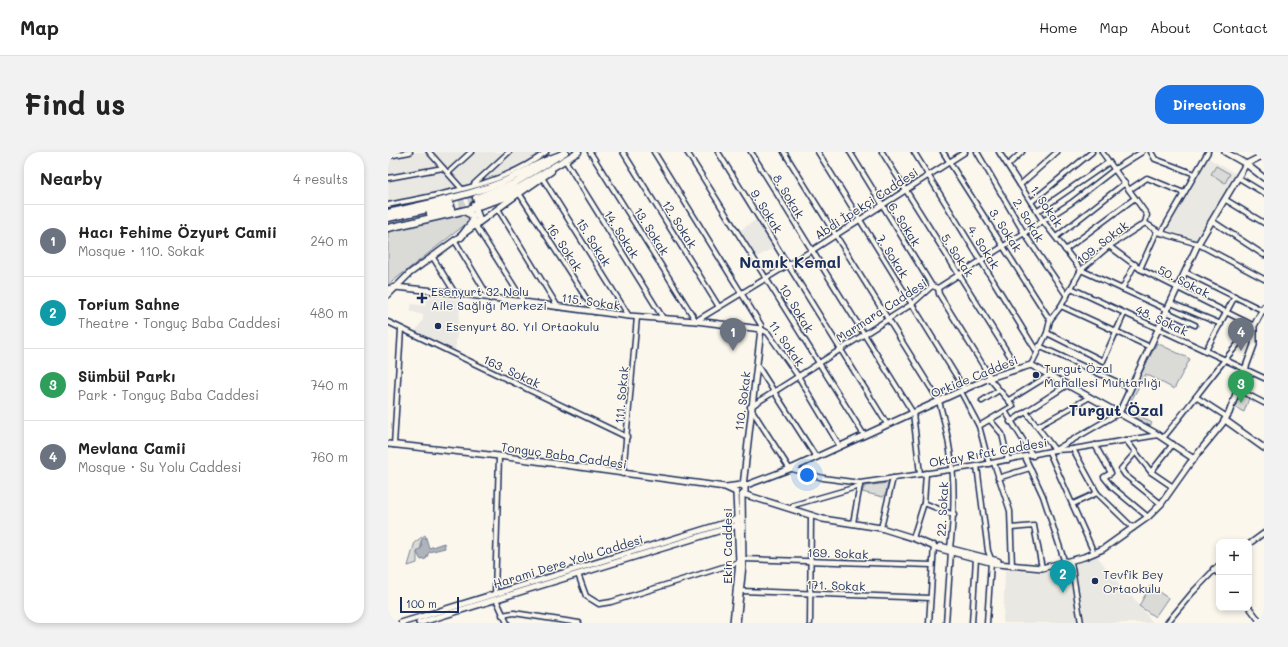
<!DOCTYPE html>
<meta charset="utf-8">
<style>
:root{--surface:#fff;--page:#f2f2f2;--text:#222;--muted:#767676;--line:#e0e0e0;--accent:#1a73e8}
body{margin:0;font-family:Mali,sans-serif;background:var(--page);color:var(--text)}
.controls{position:absolute;right:12px;bottom:12px;display:grid;overflow:hidden;border-radius:8px;box-shadow:0 2px 6px #0003}
.controls button{width:36px;height:36px;display:grid;place-items:center;padding:0;border:0;border-bottom:1px solid var(--line);background:var(--surface);color:var(--text);font:20px sans-serif}
.scale{position:absolute;left:12px;bottom:10px;width:59px;box-sizing:border-box;padding-left:4px;border:2px solid #1b2f5e;border-top:0;font-size:11px;line-height:14px;white-space:nowrap;color:#1b2f5e;-webkit-text-stroke:3px #fbf7ec;paint-order:stroke}
.you{position:absolute;left:419px;top:323px;width:14px;height:14px;margin:-10px;border:3px solid #fff;border-radius:50%;background:#1a73e8;box-shadow:0 0 0 6px #1a73e833}
.badge{display:grid;place-items:center;width:26px;height:26px;border-radius:50%;background:var(--accent);color:#fff;font-size:13px;font-weight:700}
.pin{position:absolute;translate:-50% -33px;filter:drop-shadow(0 1px 2px #0008)}
.pin::after{content:'';position:absolute;top:21px;width:14px;height:12px;background:inherit;clip-path:polygon(0 0,100% 0,50% 100%)}
.list{margin:0;padding:0;list-style:none}
h2{display:flex;justify-content:space-between;align-items:center;height:52px;margin:0;padding:0 16px;font-size:17px}
h2 small{font-size:13px;font-weight:400;color:var(--muted)}
.list li{display:grid;grid-template-columns:26px 1fr auto;gap:12px;align-items:center;box-sizing:border-box;height:72px;padding:0 16px;border-top:1px solid var(--line)}
.list b{display:block;font-size:15px;white-space:nowrap}
.list p{margin:0;font-size:13px;white-space:nowrap;color:var(--muted)}
.list em{font-size:13px;font-style:normal;color:var(--muted)}
.map{position:relative;flex:none;width:876px;height:471px;overflow:hidden;border-radius:16px}
header{display:flex;align-items:center;gap:24px;box-sizing:border-box;height:56px;padding:0 20px;background:var(--surface);border-bottom:1px solid var(--line)}
header strong{font-size:19px}
nav{display:flex;gap:22px;margin-inline-start:auto;font-size:14px}
.intro{display:flex;align-items:center;justify-content:space-between;box-sizing:border-box;height:96px;padding:0 24px}
h1{margin:0;font-size:28px}
.button{padding:10px 18px;border-radius:16px;background:var(--accent);color:#fff;font-size:14px;font-weight:700}
main{display:flex;gap:24px;padding:0 24px}
aside{flex:1;background:var(--surface);border-radius:16px;box-shadow:0 2px 6px #0003}
.map>svg:first-child{display:block}
.built{fill:#eae8e2}
.green{fill:#dadad7;stroke:#7a849a}
.water{fill:#afb3bb;stroke:#747e96}
.lines{fill:none;stroke-linecap:round;stroke-linejoin:round}
.primary-tunnel{stroke:#cecfd0;stroke-width:6;stroke-dasharray:6 3;stroke-linecap:butt}
.minor-casing{stroke:#1b2f5e;stroke-width:7}
.tertiary-casing{stroke:#1b2f5e;stroke-width:8}
.primary-casing{stroke:#1b2f5e;stroke-width:9}
.minor{stroke:#fbf7ec;stroke-width:4}
.tertiary{stroke:#fbf7ec;stroke-width:5}
.primary{stroke:#fbf7ec;stroke-width:6}
.poi-dot{fill:#1b2f5e;stroke:#fbf7ec;stroke-width:1.5}
.labels{text-anchor:middle;dominant-baseline:central;stroke-width:3;stroke-linejoin:round;paint-order:stroke}
.street-label{font-size:12px;fill:#1b2f5e;stroke:#fbf7ec}
.poi-label{font-size:12px;fill:#1b2f5e;stroke:#fbf7ec;text-anchor:start}
.district-label{font-size:16px;font-weight:bold;fill:#1b2f5e;stroke:#fbf7ec}
</style>
<header>
<strong>Map</strong>
<nav><a>Home</a><a>Map</a><a>About</a><a>Contact</a></nav>
</header>
<div class="intro"><h1>Find us</h1><a class="button">Directions</a></div>
<main>
<aside>
<h2>Nearby<small>4 results</small></h2>
<ul class="list">
<li><span class="badge" style="background:#6b7280">1</span><div><b>Hacı Fehime Özyurt Camii</b><p>Mosque · 110. Sokak</p></div><em>240 m</em></li>
<li><span class="badge" style="background:#0f9aa8">2</span><div><b>Torium Sahne</b><p>Theatre · Tonguç Baba Caddesi</p></div><em>480 m</em></li>
<li><span class="badge" style="background:#2e9e5b">3</span><div><b>Sümbül Parkı</b><p>Park · Tonguç Baba Caddesi</p></div><em>740 m</em></li>
<li><span class="badge" style="background:#6b7280">4</span><div><b>Mevlana Camii</b><p>Mosque · Su Yolu Caddesi</p></div><em>760 m</em></li>
</ul>
</aside>
<div class="map">
<svg width="876" height="471" viewBox="0 0 876 471">
<rect width="100%" height="100%" fill="#fbf7ec"/>
<filter id="ink" filterUnits="userSpaceOnUse"><feTurbulence type="fractalNoise" baseFrequency=".025" numOctaves="2"/><feDisplacementMap in="SourceGraphic" scale="8" xChannelSelector="R" yChannelSelector="G"/><feConvolveMatrix kernelMatrix="1 2 1 2 8 2 1 2 1" color-interpolation-filters="sRGB"/></filter>
<g filter="url(#ink)">
<!-- built -->
<g class="built">
<polygon points="0,0 165,0 127,24 85,38 0,56"/>
<polygon points="820,6 848,22 809,89 777,77"/>
<polygon points="368,68 386,95 368,106 351,79"/>
<polygon points="39,144 73,148 67,199 26,181 35,168 35,163 22,159 24,152 37,154"/>
<polygon points="709,404 741,445 744,444 765,471 615,471 617,417 650,421 684,413"/>
</g>
<!-- green -->
<g class="green">
<polygon points="828,14 842,22 837,31 823,22"/>
<polygon points="74,62 81,63 83,68 0,133 0,78"/>
<polygon points="769,191 802,207 786,237 758,222 739,256 764,271 762,274 734,258"/>
<polygon points="851,241 861,246 856,260 846,255"/>
<polygon points="500,331 498,341 495,345 474,340 477,334"/>
<polygon points="37,383 38,386 33,389 33,395 29,400 29,411 20,414 27,390"/>
<polygon points="762,434 780,446 767,465 751,454"/>
</g>
<!-- water -->
<polygon class="water" points="35,386 38,386 41,396 56,391 57,396 41,400 38,407 33,408 29,401 34,395 33,389"/>
<g class="lines">
<!-- primary-tunnel -->
<g class="primary-tunnel">
<polyline points="62,52 88,46"/>
<polyline points="63,57 89,50"/>
</g>
<!-- minor casing -->
<g class="minor-casing">
<g id="minor">
<polyline points="41,0 73,36"/>
<polyline points="202,0 308,169 423,99 577,0"/>
<polyline points="235,0 331,155"/>
<polyline points="266,0 373,173 373,177 380,181 410,224 451,293"/>
<polyline points="299,0 476,283"/>
<polyline points="330,0 499,272"/>
<polyline points="363,0 525,261 532,322"/>
<path d="M396 0 551 249C566 303 569 340 562 396"/>
<polyline points="430,0 577,238"/>
<polyline points="462,0 544,134"/>
<polyline points="494,0 630,217"/>
<polyline points="526,0 649,200"/>
<polyline points="555,0 662,168"/>
<polyline points="589,0 636,81 679,144"/>
<polyline points="611,0 655,69 693,118 780,158"/>
<polyline points="714,0 759,63 757,71"/>
<polyline points="763,0 767,7 807,22"/>
<polyline points="0,4 22,0"/>
<polyline points="177,8 275,166"/>
<polyline points="620,13 634,0"/>
<polyline points="60,21 83,0"/>
<polyline points="0,26 55,16"/>
<polyline points="851,26 876,41"/>
<polyline points="155,27 241,164"/>
<polyline points="86,32 121,0"/>
<polyline points="632,33 669,0"/>
<polyline points="741,38 759,26 796,41"/>
<polyline points="131,41 207,160"/>
<polyline points="838,48 876,71"/>
<polyline points="643,50 704,0"/>
<path d="M0 53C53 42 114 34 158 0"/>
<polyline points="110,57 170,155"/>
<polyline points="650,59 721,10"/>
<polyline points="824,69 876,103"/>
<polyline points="757,71 773,81 810,92 876,127"/>
<polyline points="88,74 136,150"/>
<polyline points="773,81 820,0"/>
<polyline points="668,85 737,31"/>
<polyline points="67,89 102,147"/>
<path d="M721 94 752 117 866 174C833 209 806 249 775 286"/>
<polyline points="677,98 747,46"/>
<polyline points="44,104 67,141"/>
<polyline points="752,117 769,79"/>
<polyline points="797,120 876,159"/>
<polyline points="550,136 551,142 601,223 601,226 625,254 591,274"/>
<polyline points="683,136 876,226"/>
<polyline points="734,137 747,112"/>
<polyline points="783,151 833,172"/>
<polyline points="673,154 762,195"/>
<polyline points="779,160 807,173"/>
<polyline points="0,170 239,285"/>
<polyline points="659,181 715,209 736,162"/>
<polyline points="651,194 742,236"/>
<polyline points="817,200 847,144"/>
<polyline points="369,213 428,305"/>
<polyline points="643,213 659,181 662,168 673,154 693,118 721,94 757,71"/>
<polyline points="849,237 876,251"/>
<polyline points="573,240 591,274 601,312"/>
<polyline points="808,245 839,265"/>
<polyline points="621,248 663,222"/>
<polyline points="594,249 611,238"/>
<polyline points="617,259 645,304"/>
<polyline points="638,260 667,298"/>
<polyline points="731,261 667,298 589,314 472,331 435,326 401,316 362,255 524,152 544,134 550,136 683,51 727,17 754,0"/>
<polyline points="602,268 614,282 620,308"/>
<polyline points="622,270 679,233"/>
<polyline points="650,274 702,245"/>
<polyline points="738,288 763,320 785,335"/>
<polyline points="6,293 13,177"/>
<polyline points="707,293 723,321 716,325 724,335 760,365"/>
<polyline points="685,297 709,341 745,376"/>
<polyline points="667,298 685,297 770,283"/>
<polyline points="661,300 706,401"/>
<polyline points="747,301 733,317 737,323 773,352"/>
<polyline points="637,305 655,344 677,411"/>
<polyline points="606,311 622,359 624,414"/>
<polyline points="589,314 600,399 603,407"/>
<polyline points="763,320 785,292"/>
<polyline points="235,322 249,165"/>
<polyline points="610,326 642,316"/>
<polyline points="536,351 566,363"/>
<polyline points="685,352 709,341"/>
<polyline points="403,357 406,353 472,334"/>
<polyline points="465,371 472,333"/>
<polyline points="493,376 505,326"/>
<polyline points="623,376 646,374 654,416"/>
<polyline points="525,386 536,351 538,321"/>
<polyline points="861,392 876,381"/>
<polyline points="355,407 544,413"/>
<polyline points="683,410 693,471"/>
<polyline points="825,417 831,422"/>
<polyline points="190,422 198,444 211,452 223,450 351,410"/>
<polyline points="353,439 542,446"/>
<polyline points="107,442 111,304"/>
<polyline points="108,447 119,471"/>
<polyline points="861,455 873,471"/>
<polyline points="114,463 126,461 191,471"/>
<polyline points="422,471 423,363"/>
<polyline points="541,471 546,393"/>
<polyline points="558,471 563,400"/>
<polyline points="584,471 588,406"/>
<polyline points="599,471 603,410"/>
<polyline points="779,471 804,441 831,413"/>
</g>
</g>
<!-- tertiary casing -->
<g class="tertiary-casing">
<g id="tertiary">
<polyline points="837,0 858,12 876,26"/>
<polyline points="858,12 876,3"/>
<polyline points="0,137 7,135 67,141 241,164 308,169 373,177 355,334"/>
<polyline points="0,143 22,121 130,42"/>
<polyline points="731,261 810,92 858,12"/>
<polyline points="837,268 876,296"/>
<polyline points="0,292 111,304 337,335 348,340"/>
<polyline points="356,334 407,315 601,226 643,213 767,281 806,307"/>
<polyline points="338,335 353,333 357,335 357,339"/>
<polyline points="355,342 435,367 493,376 525,386 549,396 609,412 654,416 696,405 715,397 760,365 773,352 802,311 834,272 841,261 866,193 866,174 876,155"/>
<polyline points="552,394 610,409"/>
<polyline points="13,471 353,366"/>
<polyline points="31,471 353,372"/>
<polyline points="345,471 351,410 348,341"/>
<polyline points="349,471 355,413 354,343"/>
</g>
</g>
<!-- primary casing -->
<g class="primary-casing">
<g id="primary">
<polyline points="88,46 127,31 177,0"/>
<polyline points="89,50 132,35 190,0"/>
<polyline points="86,53 91,67 88,74"/>
<polyline points="87,55 131,41 163,19"/>
<path d="M0 61C37 52 76 45 112 31 133 23 152 9 173 3"/>
<polyline points="42,62 63,57"/>
<polyline points="0,66 62,52"/>
<polyline points="0,76 87,56"/>
<polyline points="73,85 85,69 84,63 76,59"/>
</g>
</g>
<!-- minor -->
<use href="#minor" class="minor"/>
<!-- tertiary -->
<use href="#tertiary" class="tertiary"/>
<!-- primary -->
<use href="#primary" class="primary"/>
</g>
</g>
<!-- markers -->
<g class="poi-dot">
<path d="M32 140h4v4h4v4h-4v4h-4v-4h-4v-4h4z"/>
<circle cx="50" cy="174" r="4"/>
<circle cx="648" cy="223" r="4"/>
<circle cx="707" cy="429" r="4"/>
</g>
<g class="labels">
<!-- street labels -->
<g class="street-label">
<text transform="translate(401 44) rotate(59)">8. Sokak</text>
<text transform="translate(478 51) rotate(-33)">Abdi İpekçi Caddesi</text>
<text transform="translate(659 54) rotate(56)">1. Sokak</text>
<text transform="translate(379 59) rotate(58)">9. Sokak</text>
<text transform="translate(641 68) rotate(59)">2. Sokak</text>
<text transform="translate(292 72) rotate(58)">12. Sokak</text>
<text transform="translate(517 72) rotate(58)">6. Sokak</text>
<text transform="translate(618 78) rotate(57)">3. Sokak</text>
<text transform="translate(264 79) rotate(58)">13. Sokak</text>
<text transform="translate(234 82) rotate(58)">14. Sokak</text>
<text transform="translate(206 90) rotate(58)">15. Sokak</text>
<text transform="translate(714 90) rotate(-38)">109. Sokak</text>
<text transform="translate(177 95) rotate(57)">16. Sokak</text>
<text transform="translate(596 95) rotate(58)">4. Sokak</text>
<text transform="translate(570 103) rotate(57)">5. Sokak</text>
<text transform="translate(505 104) rotate(58)">7. Sokak</text>
<text transform="translate(796 129) rotate(27)">50. Sokak</text>
<text transform="translate(203 149) rotate(8)">115. Sokak</text>
<text transform="translate(409 156) rotate(59)">10. Sokak</text>
<text transform="translate(493 158) rotate(-33)">Marmara Caddesi</text>
<text transform="translate(774 168) rotate(25)">48. Sokak</text>
<text transform="translate(399 191) rotate(55)">11. Sokak</text>
<text transform="translate(124 219) rotate(25)">163. Sokak</text>
<text transform="translate(586 224) rotate(-22)">Orkide Caddesi</text>
<text transform="translate(233 243) rotate(-85)">111. Sokak</text>
<text transform="translate(354 249) rotate(-83)">110. Sokak</text>
<text transform="translate(600 300) rotate(-10)">Oktay Rıfat Caddesi</text>
<text transform="translate(176 303) rotate(8)">Tonguç Baba Caddesi</text>
<text transform="translate(554 357) rotate(-87)">22. Sokak</text>
<text transform="translate(339 394) rotate(-90)">Ekin Caddesi</text>
<text transform="translate(450 401) rotate(2)">169. Sokak</text>
<text transform="translate(180 409) rotate(-17)">Harami Dere Yolu Caddesi</text>
<text transform="translate(448 433) rotate(2)">171. Sokak</text>
</g>
<!-- poi labels -->
<g class="poi-label">
<text x="43" y="139">Esenyurt 32 Nolu<tspan x="43" dy="14">Aile Sağlığı Merkezi</tspan></text>
<text x="58" y="174">Esenyurt 80. Yıl Ortaokulu</text>
<text x="656" y="216">Turgut Özal<tspan x="656" dy="14">Mahallesi Muhtarlığı</tspan></text>
<text x="715" y="422">Tevfik Bey<tspan x="715" dy="14">Ortaokulu</tspan></text>
</g>
<!-- district labels -->
<g class="district-label">
<text x="402" y="109">Namık Kemal</text>
<text x="728" y="257">Turgut Özal</text>
</g>
</g>
</svg>
<div class="controls">
<button>+</button>
<button>−</button>
</div>
<div class="scale">100 m</div>
<div class="you"></div>
<div class="pin badge" style="left:345px;top:199px;background:#6b7280">1</div>
<div class="pin badge" style="left:675px;top:441px;background:#0f9aa8">2</div>
<div class="pin badge" style="left:853px;top:251px;background:#2e9e5b">3</div>
<div class="pin badge" style="left:853px;top:199px;background:#6b7280">4</div>
</div>
</main>
